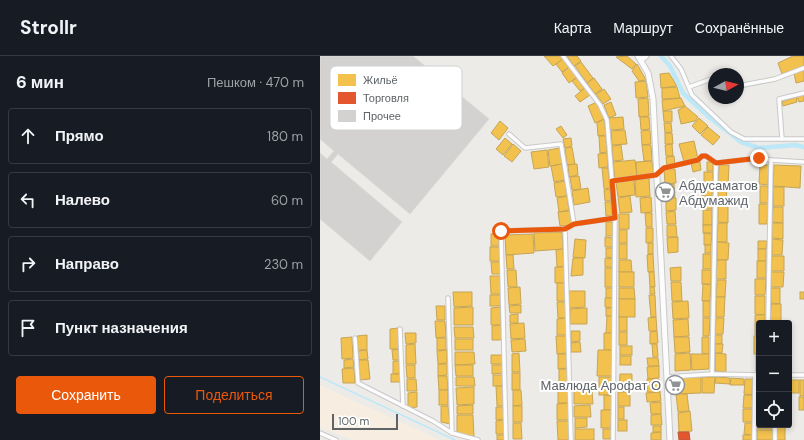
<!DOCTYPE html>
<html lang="ru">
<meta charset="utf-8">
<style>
:root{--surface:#171b24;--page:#20242c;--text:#f1f3f6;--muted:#9ea1a6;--line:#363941;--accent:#ea580c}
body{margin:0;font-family:"DM Sans",sans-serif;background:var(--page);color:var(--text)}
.controls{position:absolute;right:12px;bottom:12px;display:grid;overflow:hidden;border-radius:4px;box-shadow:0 2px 6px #0003}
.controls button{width:36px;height:36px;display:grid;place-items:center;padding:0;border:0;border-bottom:1px solid var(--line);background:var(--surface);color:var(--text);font:20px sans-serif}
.compass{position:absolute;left:388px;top:12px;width:36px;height:36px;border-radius:50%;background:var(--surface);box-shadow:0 2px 6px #0003;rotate:82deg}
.scale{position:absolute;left:12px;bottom:10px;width:66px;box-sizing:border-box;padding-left:4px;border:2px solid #5d6367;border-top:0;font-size:11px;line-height:14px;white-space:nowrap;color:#5d6367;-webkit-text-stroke:3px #fff;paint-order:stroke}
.stop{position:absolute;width:12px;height:12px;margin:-9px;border:3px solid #ea580c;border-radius:50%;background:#fff}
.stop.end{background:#ea580c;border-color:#fff;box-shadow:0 1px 4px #0008}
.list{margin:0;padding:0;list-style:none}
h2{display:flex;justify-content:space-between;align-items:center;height:52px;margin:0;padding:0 16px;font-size:17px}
h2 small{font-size:13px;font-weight:400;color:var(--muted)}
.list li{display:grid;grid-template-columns:26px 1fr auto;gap:12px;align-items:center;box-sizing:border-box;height:56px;margin:0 8px 8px;padding:0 8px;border:1px solid var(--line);border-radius:4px}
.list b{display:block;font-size:15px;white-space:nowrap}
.list em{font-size:13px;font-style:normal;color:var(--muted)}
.actions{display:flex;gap:8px;padding:12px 16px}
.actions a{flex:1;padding:9px 0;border:1px solid var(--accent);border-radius:4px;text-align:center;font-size:14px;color:var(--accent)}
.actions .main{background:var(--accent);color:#fff}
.icon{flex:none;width:22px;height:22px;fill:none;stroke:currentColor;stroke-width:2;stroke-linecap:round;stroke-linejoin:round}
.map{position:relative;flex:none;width:484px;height:384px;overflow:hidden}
header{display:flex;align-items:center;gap:24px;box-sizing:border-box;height:56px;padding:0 20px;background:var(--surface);border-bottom:1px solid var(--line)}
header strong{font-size:19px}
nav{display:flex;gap:22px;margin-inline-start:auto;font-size:14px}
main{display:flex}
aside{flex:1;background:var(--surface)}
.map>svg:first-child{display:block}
.commercial{fill:#f7eee1}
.homes{fill:#f2c14e;stroke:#c5a556}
.shops{fill:#e4572e;stroke:#bc5b3f}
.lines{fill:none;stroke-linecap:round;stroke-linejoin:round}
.stream{stroke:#bce8f8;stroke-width:1.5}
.canal{stroke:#bce8f8;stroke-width:4.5}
.building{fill:#d4d2d1;stroke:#dddad7}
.street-casing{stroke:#c9c9c9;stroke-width:5.5}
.secondary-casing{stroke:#c8c9c9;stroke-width:7}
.street{stroke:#fcfcfc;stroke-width:3.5}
.secondary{stroke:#fcfcfc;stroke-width:5}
.route{stroke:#ea580c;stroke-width:5}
.labels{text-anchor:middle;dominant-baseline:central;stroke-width:4;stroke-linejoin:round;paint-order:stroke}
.poi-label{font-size:13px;fill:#5d6367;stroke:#fff;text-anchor:start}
.key{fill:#fff;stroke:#ced0d1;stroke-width:1}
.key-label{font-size:11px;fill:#5d6367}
</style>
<header>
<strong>Strollr</strong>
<nav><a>Карта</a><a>Маршрут</a><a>Сохранённые</a></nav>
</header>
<main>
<aside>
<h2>6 мин<small>Пешком · 470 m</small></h2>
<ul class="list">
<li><svg class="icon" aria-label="ahead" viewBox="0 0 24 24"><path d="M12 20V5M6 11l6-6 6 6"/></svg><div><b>Прямо</b></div><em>180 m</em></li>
<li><svg class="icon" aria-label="left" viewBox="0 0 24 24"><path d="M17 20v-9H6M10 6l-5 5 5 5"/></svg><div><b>Налево</b></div><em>60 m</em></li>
<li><svg class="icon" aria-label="right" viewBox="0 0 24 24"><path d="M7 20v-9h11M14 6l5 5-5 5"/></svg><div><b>Направо</b></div><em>230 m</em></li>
<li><svg class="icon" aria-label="arrive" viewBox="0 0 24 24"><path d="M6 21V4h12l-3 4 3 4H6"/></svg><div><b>Пункт назначения</b></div></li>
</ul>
<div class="actions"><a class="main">Сохранить</a><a>Поделиться</a></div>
</aside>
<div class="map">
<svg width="484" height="384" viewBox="0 0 484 384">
<rect width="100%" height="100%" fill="#edebe8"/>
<!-- commercial -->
<polygon class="commercial" points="0,329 23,340 120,384 32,384 0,371"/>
<!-- homes -->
<g class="homes">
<polygon points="224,0 240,0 243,3 233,10"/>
<polygon points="247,0 257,0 261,5 254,10"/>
<polygon points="307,0 316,8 312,13 296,1"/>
<polygon points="473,0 484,0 484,10 462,18 458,7"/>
<polygon points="243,3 249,11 242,16 236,8"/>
<polygon points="261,6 273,22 267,27 255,10"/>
<polygon points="317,8 326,24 319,25 312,15"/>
<polygon points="249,11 257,21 249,27 242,17"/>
<polygon points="484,14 484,25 476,27 474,17"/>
<polygon points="349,17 357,30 341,32 340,18"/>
<polygon points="257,22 265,32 260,35 252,25"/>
<polygon points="274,22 282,33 275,38 267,27"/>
<polygon points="326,25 328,41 316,42 315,26"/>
<polygon points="357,31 360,42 342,43 342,32"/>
<polygon points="265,32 270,39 260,46 255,40"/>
<polygon points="284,33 291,43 283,48 276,38"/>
<polygon points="484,39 484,45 479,46 477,41"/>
<polygon points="476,41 477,46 463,50 462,46"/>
<polygon points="328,42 329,60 319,61 318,43"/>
<polygon points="361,42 365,50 343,55 342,44"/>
<polygon points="277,46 284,63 275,67 268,50"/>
<polygon points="291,46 296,59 289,62 284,49"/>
<polygon points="365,50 378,61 375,65 361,68 358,54"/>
<polygon points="343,55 352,55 352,66 344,66"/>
<polygon points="303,61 304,73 290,74 289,62"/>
<polygon points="320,61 329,61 330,73 321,74"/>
<polygon points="379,62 388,70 380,78 372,70"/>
<polygon points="284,63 286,79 278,80 277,67"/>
<polygon points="180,65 188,72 179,84 171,77"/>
<polygon points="344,67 351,67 352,76 345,77"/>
<polygon points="241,70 247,79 243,82 236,73"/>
<polygon points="388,71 400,81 393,89 381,79"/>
<polygon points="305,74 307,88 292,89 291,75"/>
<polygon points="330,74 331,88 322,89 321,75"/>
<polygon points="345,77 352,77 353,88 345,88"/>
<polygon points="279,80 286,80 287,96 280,97"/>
<polygon points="185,82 192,88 183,99 176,93"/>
<polygon points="251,82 252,90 245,92 243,83"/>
<polygon points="374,85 378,103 364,106 359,88"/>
<polygon points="193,88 201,95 192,106 184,100"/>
<polygon points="352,88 353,100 346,100 345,89"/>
<polygon points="301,89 303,104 293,105 292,90"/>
<polygon points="322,89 331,89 332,105 324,105"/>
<polygon points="252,91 255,108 247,109 245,92"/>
<polygon points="240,92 242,108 230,110 228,94"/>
<polygon points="227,94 229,111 214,113 211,96"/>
<polygon points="287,97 288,111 279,112 278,98"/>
<polygon points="354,100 355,109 347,111 346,101"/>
<polygon points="315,104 317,121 295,123 293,106"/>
<polygon points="332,105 334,119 317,121 316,106"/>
<polygon points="380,106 381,114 373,116 371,107"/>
<rect x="387" y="106" width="6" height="9"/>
<polygon points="242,108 245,124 234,126 231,110"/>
<polygon points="257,108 258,119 249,121 248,109"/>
<polygon points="399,109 409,109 408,130 398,130"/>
<polygon points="440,109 449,109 448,129 439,128"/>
<polygon points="454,109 481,110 480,132 453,130"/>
<polygon points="282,112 288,112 290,132 284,133"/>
<polygon points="344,113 355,113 356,127 345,128"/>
<rect x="384" y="116" width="9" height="12"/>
<polygon points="259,120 261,133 252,134 250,121"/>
<polygon points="329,122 330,140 316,141 315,124"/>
<polygon points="314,124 315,139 298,141 296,126"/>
<polygon points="245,125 247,140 236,141 234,127"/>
<polygon points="345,128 354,128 355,142 346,142"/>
<polygon points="382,129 393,129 392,140 382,140"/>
<polygon points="398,130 407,130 406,148 398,148"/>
<rect x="440" y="130" width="8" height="17"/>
<rect x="453" y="131" width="11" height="19"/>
<polygon points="268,132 270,146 254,149 252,135"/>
<polygon points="290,133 291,145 285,145 284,134"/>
<polygon points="247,140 249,154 239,156 237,142"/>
<polygon points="310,140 312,156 300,157 298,142"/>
<polygon points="331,141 332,156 321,157 320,142"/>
<rect x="383" y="141" width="9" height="12"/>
<polygon points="356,142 356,154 346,155 346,143"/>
<polygon points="285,146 291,146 292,160 286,160"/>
<polygon points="439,148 448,148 447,168 439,168"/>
<polygon points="398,149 408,149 408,167 398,166"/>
<polygon points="453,151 463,151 463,167 452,166"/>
<rect x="383" y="154" width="9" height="15"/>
<polygon points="250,155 252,169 240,170 238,156"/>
<polygon points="355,155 356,168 347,168 346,156"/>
<polygon points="325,157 332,157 332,171 326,171"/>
<rect x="299" y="158" width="10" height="15"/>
<rect x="286" y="166" width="7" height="14"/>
<polygon points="398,167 407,167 407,186 397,186"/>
<polygon points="452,167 463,167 463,183 452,182"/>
<polygon points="347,169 356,169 357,181 347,181"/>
<rect x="383" y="169" width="9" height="8"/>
<polygon points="326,172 333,172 333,186 326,187"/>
<rect x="299" y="174" width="8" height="13"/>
<polygon points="242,176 243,193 215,195 214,177"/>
<polygon points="384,177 392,178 391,189 384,189"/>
<rect x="171" y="178" width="8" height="12"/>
<polygon points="213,178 214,197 186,199 185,179"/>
<polygon points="285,181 293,182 293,191 285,191"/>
<polygon points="358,181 358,196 348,197 347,182"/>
<polygon points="255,183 266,184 265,202 253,201"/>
<polygon points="452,183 463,184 462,199 452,199"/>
<polygon points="438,185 447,185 446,193 438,193"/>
<polygon points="397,186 409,187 408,204 397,204"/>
<rect x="328" y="187" width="5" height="11"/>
<rect x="299" y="188" width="8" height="15"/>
<rect x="385" y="189" width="6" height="8"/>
<rect x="170" y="191" width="10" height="14"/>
<polygon points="286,192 293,192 293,202 286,201"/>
<polygon points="243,193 244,210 237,211 236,194"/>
<rect x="438" y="193" width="8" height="12"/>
<polygon points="333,198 334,216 328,216 327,199"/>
<rect x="383" y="198" width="8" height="15"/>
<polygon points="186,199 193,199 194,213 187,213"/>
<polygon points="452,200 464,200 464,215 451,215"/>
<polygon points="253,202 263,202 263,219 251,220"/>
<polygon points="285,202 293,203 293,211 285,211"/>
<polygon points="299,204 311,204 312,216 299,216"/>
<polygon points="397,204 406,204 406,223 396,223"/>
<rect x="437" y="205" width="9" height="17"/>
<polygon points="171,206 180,206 180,218 172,218"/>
<polygon points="235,211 244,211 245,227 235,227"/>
<polygon points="361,211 361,225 351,225 350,212"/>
<rect x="285" y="212" width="8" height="19"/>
<polygon points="187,214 196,214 197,231 188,231"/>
<rect x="382" y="214" width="9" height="14"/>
<rect x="299" y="216" width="15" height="15"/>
<polygon points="329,216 334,216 335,231 330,231"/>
<polygon points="451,216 464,216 463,231 451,231"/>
<polygon points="170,220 180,220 181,238 171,238"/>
<polygon points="435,223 446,223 445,239 435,239"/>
<polygon points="397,224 406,224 405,241 396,241"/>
<polygon points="351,226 361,226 362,245 352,245"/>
<polygon points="237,227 245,227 246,245 237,245"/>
<polygon points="383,228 391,229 390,245 382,245"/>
<polygon points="200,231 201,248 189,249 188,232"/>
<polygon points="330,231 334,231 335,238 330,238"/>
<rect x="286" y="232" width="7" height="10"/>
<polygon points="299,232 314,232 315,243 299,243"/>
<polygon points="451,232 460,232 460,248 451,247"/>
<polygon points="249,235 265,235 265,251 249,252"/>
<polygon points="133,236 152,236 152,250 134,251"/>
<rect x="480" y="236" width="4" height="7"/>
<rect x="170" y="239" width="11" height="11"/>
<polygon points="329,239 335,239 336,261 331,261"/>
<polygon points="435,240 445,240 445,259 435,258"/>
<polygon points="396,241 405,241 404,261 396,261"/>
<polygon points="285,242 293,242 293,252 285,251"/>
<rect x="299" y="243" width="16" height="18"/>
<polygon points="368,245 369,262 353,263 352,246"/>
<rect x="383" y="245" width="7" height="16"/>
<polygon points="237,246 246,246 246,262 238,262"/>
<polygon points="451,248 461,248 461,266 450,266"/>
<polygon points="201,249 201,257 190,257 189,250"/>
<polygon points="116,250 125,250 125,264 117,264"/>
<polygon points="153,251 153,269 134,269 134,252"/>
<polygon points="181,251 181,269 171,269 171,252"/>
<polygon points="267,252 267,268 250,268 250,253"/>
<rect x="286" y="252" width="7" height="8"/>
<polygon points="198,258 198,267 190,267 190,259"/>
<polygon points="435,259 445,259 445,267 439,267 439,280 435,279"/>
<polygon points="287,260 293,260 292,277 286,277"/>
<rect x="299" y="261" width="8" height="14"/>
<polygon points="336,261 337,275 329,275 328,262"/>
<polygon points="246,262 247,279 237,279 237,263"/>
<polygon points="383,262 390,262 389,280 383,280"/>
<polygon points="396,262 404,262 403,278 395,278"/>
<polygon points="368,263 369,280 354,281 353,264"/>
<polygon points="115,265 125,265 126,281 116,282"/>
<polygon points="204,267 205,282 191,283 190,268"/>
<polygon points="181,269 182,284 172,284 172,270"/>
<polygon points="134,271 153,271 154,282 135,282"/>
<polygon points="78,272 79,293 70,293 70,273"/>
<polygon points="251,275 260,275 260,285 251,286"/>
<polygon points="337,275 338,287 330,288 330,276"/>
<rect x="299" y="276" width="8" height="13"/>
<polygon points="85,277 96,277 96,287 86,288"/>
<polygon points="284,277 293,277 292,294 284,294"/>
<polygon points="47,279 47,294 38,294 37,280"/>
<rect x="395" y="279" width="7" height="9"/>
<polygon points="236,280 247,280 247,297 237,298"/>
<rect x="434" y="280" width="5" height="18"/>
<polygon points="32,281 33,302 22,303 21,282"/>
<polygon points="354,281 369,281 370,296 355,297"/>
<polygon points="382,281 389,281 389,298 382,297"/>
<rect x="117" y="282" width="9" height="12"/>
<rect x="135" y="283" width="18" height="11"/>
<polygon points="205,283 206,295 192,296 191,284"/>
<polygon points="260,286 261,296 251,296 251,287"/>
<polygon points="95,288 96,308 86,308 86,289"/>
<polygon points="332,288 337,288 338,301 333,301"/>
<polygon points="395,288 403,288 402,297 395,297"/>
<rect x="300" y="290" width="12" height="9"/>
<polygon points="79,293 79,304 73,304 72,294"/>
<polygon points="47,294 48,303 39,304 38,295"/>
<polygon points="127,294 127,307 118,308 117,295"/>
<polygon points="278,294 292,294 292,320 277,320"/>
<polygon points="135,296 154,296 155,308 135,309"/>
<polygon points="199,297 200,316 192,316 192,298"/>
<polygon points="370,297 371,314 355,315 355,298"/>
<polygon points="395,297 406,298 406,316 395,315"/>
<polygon points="238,298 247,298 248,312 238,313"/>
<polygon points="371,298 389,298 389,313 372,314"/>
<rect x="436" y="298" width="3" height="17"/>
<polygon points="171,299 182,299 183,308 171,308"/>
<rect x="300" y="300" width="11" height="9"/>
<polygon points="327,302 338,302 339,310 328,310"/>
<polygon points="33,303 34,311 24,312 24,304"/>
<polygon points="39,304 48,304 50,323 40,324"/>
<polygon points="73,305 79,305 80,317 73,318"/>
<polygon points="118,308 127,308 127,319 118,320"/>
<polygon points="86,309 95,309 95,322 87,322"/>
<polygon points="135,309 153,309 153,320 136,320"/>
<polygon points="172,309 183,309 183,317 172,318"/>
<polygon points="339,310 339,322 328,323 327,311"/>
<polygon points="34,312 35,327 23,327 22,313"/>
<rect x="239" y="313" width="9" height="17"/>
<rect x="192" y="317" width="8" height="17"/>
<rect x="71" y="318" width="9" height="8"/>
<polygon points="300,318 312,318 312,335 299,335"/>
<rect x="173" y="319" width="10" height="11"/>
<polygon points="118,320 127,320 128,334 119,334"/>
<polygon points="136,321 154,321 155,330 136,330"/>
<rect x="279" y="321" width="13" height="18"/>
<polygon points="356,321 381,321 381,337 356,338"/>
<polygon points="382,321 395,321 394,337 382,337"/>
<polygon points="396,321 410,322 410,328 395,327"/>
<polygon points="411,322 424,323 424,329 410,329"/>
<polygon points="87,323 96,323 97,335 87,335"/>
<polygon points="327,323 339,323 340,336 327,336"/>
<polygon points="425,323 433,323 432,339 424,338"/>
<rect x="437" y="323" width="2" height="33"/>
<rect x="469" y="324" width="10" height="13"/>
<rect x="480" y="324" width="4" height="16"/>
<polygon points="176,330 183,330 183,350 177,350"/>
<polygon points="154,331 154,348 137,349 136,332"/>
<rect x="238" y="331" width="10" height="16"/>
<rect x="119" y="334" width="9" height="15"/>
<polygon points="193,334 201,334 202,349 193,350"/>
<polygon points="254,334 272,334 273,348 254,348"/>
<polygon points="97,336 97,351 88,352 88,337"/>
<rect x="298" y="336" width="12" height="14"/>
<polygon points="340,336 341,345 327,346 326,337"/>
<polygon points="356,338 367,338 369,355 358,356"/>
<polygon points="284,339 292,340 292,354 284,354"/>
<polygon points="424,339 432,339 433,352 423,352"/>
<rect x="479" y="341" width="5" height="13"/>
<polygon points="341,346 341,358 331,358 330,347"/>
<polygon points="248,347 249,364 237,364 237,348"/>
<polygon points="153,349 153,358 137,358 137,350"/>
<polygon points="270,349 271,361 254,361 254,350"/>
<polygon points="121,350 128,350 130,368 121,366"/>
<rect x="193" y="350" width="9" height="16"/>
<polygon points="176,351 183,351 184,363 176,364"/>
<rect x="298" y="351" width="6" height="12"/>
<polygon points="423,353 433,353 432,366 423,366"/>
<polygon points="281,354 292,354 291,372 281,372"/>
<polygon points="370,355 372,375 359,376 358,357"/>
<polygon points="341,358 342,369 331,369 331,359"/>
<polygon points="437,358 439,358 439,369 453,369 453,373 437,373"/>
<polygon points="137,359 153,359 154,381 137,377"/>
<polygon points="255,362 267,362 267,371 255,372"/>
<polygon points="183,364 184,378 176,378 176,365"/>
<rect x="298" y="364" width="9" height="11"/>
<polygon points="237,365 249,365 249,384 238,384"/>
<polygon points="193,367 201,367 202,383 193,383"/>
<polygon points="425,367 432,367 432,379 424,378"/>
<rect x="457" y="369" width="8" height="15"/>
<rect x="333" y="370" width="8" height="6"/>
<rect x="255" y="373" width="19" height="11"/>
<polygon points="283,373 292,373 291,383 283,383"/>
<rect x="437" y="374" width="16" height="10"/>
<polygon points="341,376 341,384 331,384 331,377"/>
<rect x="177" y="379" width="7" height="5"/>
<rect x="423" y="379" width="9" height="5"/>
</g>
<!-- shops -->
<polygon class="shops" points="358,376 369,376 370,384 359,384"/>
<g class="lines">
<!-- stream -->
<polyline class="stream" points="0,321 135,384"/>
<!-- canal -->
<polyline class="canal" points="341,0 350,10 363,37 389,61 421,86 439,92 475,89 484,91"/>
</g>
<!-- building -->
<polygon class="building" points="0,0 93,0 169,63 90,158 18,98 11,106 82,166 50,205 0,163 0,97 7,103 14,95 0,83"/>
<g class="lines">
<!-- street casing -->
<g class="street-casing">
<g id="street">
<polyline points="243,0 280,49 287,64 295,162 293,384"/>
<polyline points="351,0 361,13 372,39 411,76 424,83 484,83"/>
<polyline points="418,30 455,23 484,12"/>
<polyline points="369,31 394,22"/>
<polyline points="189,78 205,92 241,88 254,168"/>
<polyline points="462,83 459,43 484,37"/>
<polyline points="292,125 336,119 344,112 378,104 382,100 386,100 396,107 439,102 451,104 484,106"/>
<polyline points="245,173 251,384"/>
<polyline points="128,242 132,377"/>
<polyline points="448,267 451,104"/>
<polyline points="80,273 83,350"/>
<polyline points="35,282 38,327 113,365 132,377 158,384"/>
<polyline points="392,318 396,107"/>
<polyline points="469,319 484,319"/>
<polyline points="347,321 392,318 439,319"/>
<polyline points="455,369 455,384"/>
<polyline points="0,377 16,384"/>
<polyline points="186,384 181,175 245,173 254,168 295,162"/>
<polyline points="434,384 435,319"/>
</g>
</g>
<!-- secondary casing -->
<g class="secondary-casing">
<g id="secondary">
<polyline points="318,0 328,17 333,43 350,384"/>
<polyline points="321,4 326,0"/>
</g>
</g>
<!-- street -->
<use href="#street" class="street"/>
<!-- secondary -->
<use href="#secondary" class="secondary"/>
</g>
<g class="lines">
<!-- route -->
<polyline class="route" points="181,175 245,173 254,168 295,162 292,125 336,119 344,112 378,104 382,100 386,100 396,107 439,102"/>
</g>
<!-- icons -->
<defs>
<g id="supermarket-ring" transform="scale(1)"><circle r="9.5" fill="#fff" stroke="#8f9394" stroke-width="1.5"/><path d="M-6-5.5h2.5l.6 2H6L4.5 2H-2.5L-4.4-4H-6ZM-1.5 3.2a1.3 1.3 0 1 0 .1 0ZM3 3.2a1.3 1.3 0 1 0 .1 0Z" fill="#8f9394"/></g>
</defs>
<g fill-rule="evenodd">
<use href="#supermarket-ring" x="345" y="136"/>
<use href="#supermarket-ring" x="355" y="329"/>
</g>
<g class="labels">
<!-- poi labels -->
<g class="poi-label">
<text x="359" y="129">Абдусаматов<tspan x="359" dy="15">Абдумажид</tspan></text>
<text x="341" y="329" text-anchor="end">Мавлюда Арофат О</text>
</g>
</g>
<!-- legend -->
<rect x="10" y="10" width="132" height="64" rx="6" class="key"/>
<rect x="18" y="18" width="18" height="12" fill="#f2c14e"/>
<rect x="18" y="36" width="18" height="12" fill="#e4572e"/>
<rect x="18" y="54" width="18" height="12" fill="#d4d2d1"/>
<g class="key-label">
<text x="43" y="28">Жильё</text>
<text x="43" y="46">Торговля</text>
<text x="43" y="64">Прочее</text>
</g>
</svg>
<div class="controls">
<button>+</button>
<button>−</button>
<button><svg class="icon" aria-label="locate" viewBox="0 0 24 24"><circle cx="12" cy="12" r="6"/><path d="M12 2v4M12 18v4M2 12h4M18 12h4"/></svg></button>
</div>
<svg class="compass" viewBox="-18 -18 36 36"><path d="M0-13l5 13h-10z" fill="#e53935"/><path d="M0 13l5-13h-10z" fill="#9ea1a6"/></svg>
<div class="scale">100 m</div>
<div class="stop" style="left:181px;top:175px"></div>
<div class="stop end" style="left:439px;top:102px"></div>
</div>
</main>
